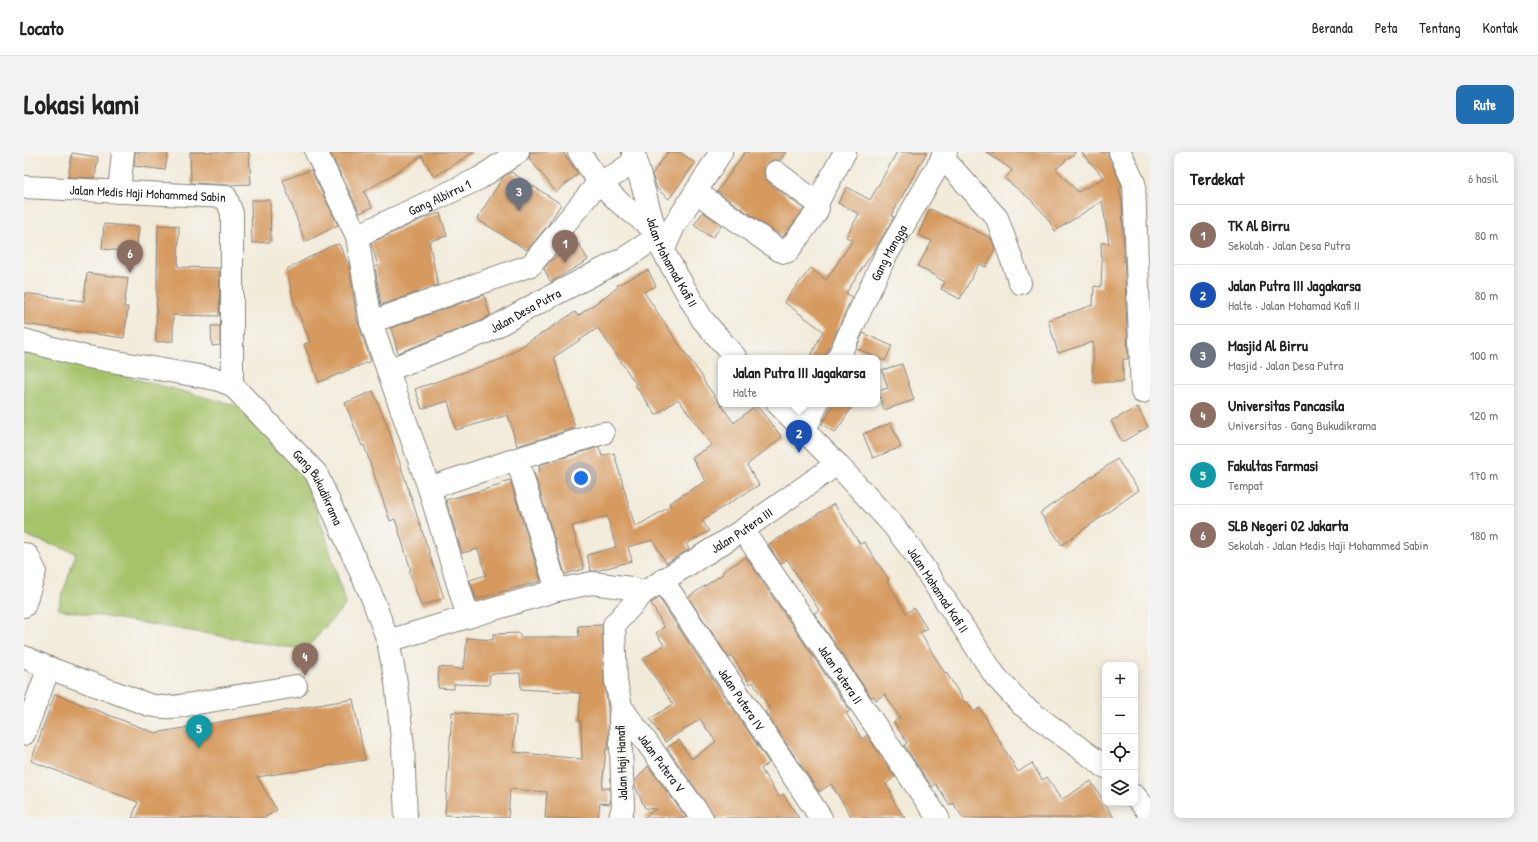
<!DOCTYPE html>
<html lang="id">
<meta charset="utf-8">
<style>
:root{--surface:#fff;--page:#f2f2f2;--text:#222;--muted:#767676;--line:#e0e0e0;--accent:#1f6fb2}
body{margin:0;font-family:"Patrick Hand",sans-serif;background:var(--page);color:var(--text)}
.controls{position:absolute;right:12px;bottom:12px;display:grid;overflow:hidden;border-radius:8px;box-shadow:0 2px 10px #0003}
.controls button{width:36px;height:36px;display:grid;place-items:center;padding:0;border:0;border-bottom:1px solid var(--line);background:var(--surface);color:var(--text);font:20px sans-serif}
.you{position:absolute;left:557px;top:326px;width:14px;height:14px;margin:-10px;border:3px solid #fff;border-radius:50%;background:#1a73e8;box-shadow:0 0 0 6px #1a73e833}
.badge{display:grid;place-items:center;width:26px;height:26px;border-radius:50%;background:var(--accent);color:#fff;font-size:13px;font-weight:700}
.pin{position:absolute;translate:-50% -33px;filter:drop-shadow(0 1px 2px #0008)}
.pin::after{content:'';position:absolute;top:21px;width:14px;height:12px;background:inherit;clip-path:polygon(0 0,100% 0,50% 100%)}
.popup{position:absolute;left:694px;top:203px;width:162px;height:52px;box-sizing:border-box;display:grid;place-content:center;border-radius:8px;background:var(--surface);filter:drop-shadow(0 1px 3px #0005);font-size:13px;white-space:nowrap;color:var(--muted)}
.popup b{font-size:15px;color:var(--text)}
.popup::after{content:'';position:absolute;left:50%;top:100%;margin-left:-8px;border:8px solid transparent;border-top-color:var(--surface)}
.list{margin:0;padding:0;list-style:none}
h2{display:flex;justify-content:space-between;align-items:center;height:52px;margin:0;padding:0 16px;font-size:17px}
h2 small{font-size:13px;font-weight:400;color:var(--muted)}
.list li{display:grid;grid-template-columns:26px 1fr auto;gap:12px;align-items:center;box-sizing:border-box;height:60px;padding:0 16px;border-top:1px solid var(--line)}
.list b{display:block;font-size:15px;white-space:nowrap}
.list p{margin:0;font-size:13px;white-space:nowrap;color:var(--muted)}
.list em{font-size:13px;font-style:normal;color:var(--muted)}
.icon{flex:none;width:22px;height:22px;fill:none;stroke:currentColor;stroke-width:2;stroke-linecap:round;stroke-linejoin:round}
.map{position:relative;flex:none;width:1126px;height:666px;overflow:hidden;border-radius:8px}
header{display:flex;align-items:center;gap:24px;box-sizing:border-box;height:56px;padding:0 20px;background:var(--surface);border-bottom:1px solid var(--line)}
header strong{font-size:19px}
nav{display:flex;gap:22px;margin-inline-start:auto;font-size:14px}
.intro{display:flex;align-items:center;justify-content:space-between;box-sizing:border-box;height:96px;padding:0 24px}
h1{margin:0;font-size:28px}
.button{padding:10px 18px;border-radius:8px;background:var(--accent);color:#fff;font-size:14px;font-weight:700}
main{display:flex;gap:24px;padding:0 24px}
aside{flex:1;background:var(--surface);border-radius:8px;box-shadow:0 2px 10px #0003}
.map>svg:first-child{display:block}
.green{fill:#a6c36a;stroke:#617043}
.building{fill:#d69a5e}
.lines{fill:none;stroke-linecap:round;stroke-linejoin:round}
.minor-casing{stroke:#87847b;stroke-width:24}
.major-casing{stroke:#87847b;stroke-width:24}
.minor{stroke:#fff;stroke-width:22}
.major{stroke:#fff;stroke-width:22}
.labels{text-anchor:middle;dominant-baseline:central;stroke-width:4;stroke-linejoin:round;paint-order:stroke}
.street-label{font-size:13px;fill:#1c1c1c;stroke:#f6f6f2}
</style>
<header>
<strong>Locato</strong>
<nav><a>Beranda</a><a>Peta</a><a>Tentang</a><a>Kontak</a></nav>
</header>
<div class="intro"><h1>Lokasi kami</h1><a class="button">Rute</a></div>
<main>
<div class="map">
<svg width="1126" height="666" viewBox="0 0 1126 666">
<rect width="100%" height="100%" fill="#f6f6f2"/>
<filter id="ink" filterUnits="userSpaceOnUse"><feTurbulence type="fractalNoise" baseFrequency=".025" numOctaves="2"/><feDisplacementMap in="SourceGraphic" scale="8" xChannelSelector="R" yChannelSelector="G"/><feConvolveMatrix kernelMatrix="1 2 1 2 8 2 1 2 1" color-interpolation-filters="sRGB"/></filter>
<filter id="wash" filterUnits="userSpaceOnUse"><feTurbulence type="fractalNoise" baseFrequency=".012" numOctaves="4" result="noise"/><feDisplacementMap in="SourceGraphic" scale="16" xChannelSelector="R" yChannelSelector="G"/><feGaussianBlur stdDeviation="0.9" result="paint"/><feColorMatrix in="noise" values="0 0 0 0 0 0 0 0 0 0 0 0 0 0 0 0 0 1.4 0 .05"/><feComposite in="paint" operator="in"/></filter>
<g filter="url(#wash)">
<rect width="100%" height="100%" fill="#f2ebda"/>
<!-- green -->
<polygon class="green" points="0,198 211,253 230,266 275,312 300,379 322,452 281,498 34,457 52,401 0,383"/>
<g id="blocks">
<!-- building -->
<g class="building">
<polygon points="111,0 144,0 141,18 110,14"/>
<polygon points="166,0 225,0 227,32 204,33 167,31"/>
<polygon points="306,0 450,0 410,25 398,4 340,40 348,55 336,61"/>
<polygon points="506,0 539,0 554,22 532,40 505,6"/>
<polygon points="644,0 656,0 671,11 645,47 633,37 628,22"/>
<polygon points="721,0 762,0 756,8 748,8 742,12 740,19 741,25 744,30 780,57 759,85 693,40"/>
<polygon points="873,0 903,0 867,64 870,65 849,100 822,141 828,145 803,201 802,206 786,206 799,179 760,150 787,116 802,128 829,88 822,85 835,62 814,51 823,35 846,48"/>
<polygon points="962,0 1052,0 1032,17 1054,40 1080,26 1057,0 1084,0 1085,5 1098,34 1095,37 1098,51 1104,207 1099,207 1099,230 1069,230 1069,190 1034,201 1024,168 1069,153 1070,134 1077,135 1078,112 1077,91 1085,91 1078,49 1031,79 1022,64 1006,47 981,27 988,18"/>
<polygon points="48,1 74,5 71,26 44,25"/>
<polygon points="287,18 314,73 281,90 259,28"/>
<polygon points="487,20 537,52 524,73 503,98 453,67 479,25"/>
<polygon points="227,48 246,48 247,90 228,91"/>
<polygon points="906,57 967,86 971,97 962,115 955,112 936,147 917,137 921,130 894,114 908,89 894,83"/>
<polygon points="679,60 698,73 688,86 670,73"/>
<polygon points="416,61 423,84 405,89 414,133 357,153 351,115 354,114 347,91 400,66"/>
<polygon points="80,72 115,75 112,100 78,97"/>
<polygon points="134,73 155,74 154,115 196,116 195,164 149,163 149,189 132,190"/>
<polygon points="315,92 325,113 333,168 347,209 295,230 280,192 286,190 269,147 263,117 307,94"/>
<polygon points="555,92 564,108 527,130 520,117 526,109"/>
<polygon points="624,118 632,134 620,140 650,185 680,227 679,228 710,271 732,253 758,285 723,313 735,333 678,368 685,379 662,392 665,397 642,411 629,388 604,395 608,409 572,419 567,419 563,403 592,395 583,364 548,374 560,417 541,422 510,321 516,320 515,313 575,295 578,304 590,301 611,375 647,354 645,351 682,329 668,306 688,293 654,247 632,263 611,233 612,232 574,176 530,205 551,276 493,294 484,263 432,278 424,249 398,257 391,237 478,207 551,160 554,164 594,135 593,133"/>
<polygon points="63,121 104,126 100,155 104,155 100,186 0,172 0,141 60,149"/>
<polygon points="460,143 466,163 457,169 374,201 367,176"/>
<polygon points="187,174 196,174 196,193 188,194"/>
<polygon points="839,181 868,194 861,209 832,196"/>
<polygon points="878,212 890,248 860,258 854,239 864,236 858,218"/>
<polygon points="349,239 366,281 420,446 397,454 385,419 387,418 371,367 366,369 340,293 338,294 321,251"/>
<polygon points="810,252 830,252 811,281 798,272"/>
<polygon points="1114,255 1124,275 1098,290 1087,269"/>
<polygon points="867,271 877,295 849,306 839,282"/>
<polygon points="1093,307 1115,338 1038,393 1016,361"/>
<polygon points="486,328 517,429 452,447 446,428 462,423 454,397 438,401 422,348 477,333 476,331"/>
<polygon points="810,352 836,392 840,390 865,428 863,429 882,461 890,456 903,477 896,481 921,521 922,520 941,551 943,549 950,560 956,556 994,620 1008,611 1018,628 1023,625 1037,648 1067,629 1090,666 939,666 929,651 926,653 912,632 908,635 880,593 883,591 870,570 876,566 861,542 852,548 849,544 847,545 790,461 795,458 763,407 757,412 744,393"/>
<polygon points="722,405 826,559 822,561 838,587 843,583 871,625 862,632 869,644 867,645 881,666 828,666 807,632 795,640 741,560 746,557 729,530 726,532 708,504 705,506 664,445 699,422 698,420"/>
<polygon points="635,446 705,552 706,552 745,611 737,617 755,645 759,642 775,666 692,666 643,596 655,588 667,607 692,590 676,567 641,590 626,567 649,552 619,507 640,493 632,481 640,475 627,451"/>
<polygon points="578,473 580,529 584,556 585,597 582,597 578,636 586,636 586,652 576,651 574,666 521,666 523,640 486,637 484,666 421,663 428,560 492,564 489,600 558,607 557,569 555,569 557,541 497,537 496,521 466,522 465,533 430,532 430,537 414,536 415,515 439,517 439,510 441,510 443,486 469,488 469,482 495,481 496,485 555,485 554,474"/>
<polygon points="31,542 131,581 329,547 341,608 233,625 253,658 240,666 108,666 114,650 7,609"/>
<polygon points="624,614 662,665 660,666 619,666 632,657 621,656 611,634 611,629"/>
</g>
</g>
</g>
<g filter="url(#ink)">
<use href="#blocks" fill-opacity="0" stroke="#87847b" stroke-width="1"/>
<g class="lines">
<!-- minor casing -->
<g class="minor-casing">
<g id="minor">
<polyline points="292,0 333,84 347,170 405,336 444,465"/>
<polyline points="555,0 575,30 597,52 631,78"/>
<polyline points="1096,0 1110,31 1118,240"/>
<polyline points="918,5 973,66 996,131"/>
<path id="s1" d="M0 35 202 45 208 61V233"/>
<polyline points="95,40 99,0"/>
<polyline points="672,40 755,98 761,100 764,99 792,61 794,56 793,51 752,20"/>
<polyline points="793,51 821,0"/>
<path id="s2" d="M333 84 456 26 494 0"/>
<polyline points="639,99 650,74 697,0"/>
<polyline points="347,170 507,113 575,30"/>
<path id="s3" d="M0 188 58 204 192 227 208 233 292 321 348 445 364 489 372 530 379 595 382 666"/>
<path id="s4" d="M814 206 860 107 922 0"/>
<path id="s5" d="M364 218 462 180 510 153 601 106 633 85"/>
<polyline points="780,280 793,252"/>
<polyline points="493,307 533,438"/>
<polyline points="405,336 493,307 579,281"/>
<path id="s6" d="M719 378 914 666"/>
<polyline points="0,402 4,404 11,419 0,454"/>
<path id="s7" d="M639 429 797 666"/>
<polyline points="364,489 533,438 568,431 607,436 619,441"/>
<path d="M0 505 25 516 125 553C138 556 149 556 162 553L272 534"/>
<path id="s8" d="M597 555 678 666"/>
<polyline points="0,582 25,516"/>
<path id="s9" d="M596 666 599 655 596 566 597 555 592 529 590 473 619 441 719 378 813 312"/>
</g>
</g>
<!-- major casing -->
<g class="major-casing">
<g id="major">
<path id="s10" d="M609 0 631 78 639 99 678 167 712 206"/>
<polyline points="575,30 594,21 612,8"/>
<path id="s11" d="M754 252 813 312 868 372 888 398 972 525 998 553 1081 615"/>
<polyline points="1111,644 1126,662"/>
</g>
</g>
<!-- minor -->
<use href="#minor" class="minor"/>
<!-- major -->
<use href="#major" class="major"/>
</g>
</g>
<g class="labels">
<!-- street labels -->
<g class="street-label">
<text stroke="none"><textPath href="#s1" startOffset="124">Jalan Medis Haji Mohammed Sabin</textPath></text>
<text stroke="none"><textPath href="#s2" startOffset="91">Gang Albirru 1</textPath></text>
<text stroke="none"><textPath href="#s4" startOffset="117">Gang Mangga</textPath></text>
<text stroke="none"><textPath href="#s10" startOffset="117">Jalan Mohamad Kafi II</textPath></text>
<text stroke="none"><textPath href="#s5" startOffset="150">Jalan Desa Putra</textPath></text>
<text stroke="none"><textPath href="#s3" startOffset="348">Gang Bukudikrama</textPath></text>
<text stroke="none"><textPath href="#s9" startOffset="354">Jalan Putera III</textPath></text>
<text stroke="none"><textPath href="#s11" startOffset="246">Jalan Mohamad Kafi II</textPath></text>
<text stroke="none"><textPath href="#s6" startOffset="174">Jalan Putera II</textPath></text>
<text stroke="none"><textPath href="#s7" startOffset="142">Jalan Putera IV</textPath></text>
<text stroke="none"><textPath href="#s8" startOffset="69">Jalan Putera V</textPath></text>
<text transform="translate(597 611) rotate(-92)">Jalan Haji Hanafi</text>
</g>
</g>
</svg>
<div class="controls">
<button>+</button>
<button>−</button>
<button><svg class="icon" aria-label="locate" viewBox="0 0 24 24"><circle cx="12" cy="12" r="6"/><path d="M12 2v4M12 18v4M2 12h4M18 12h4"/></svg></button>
<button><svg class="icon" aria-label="layers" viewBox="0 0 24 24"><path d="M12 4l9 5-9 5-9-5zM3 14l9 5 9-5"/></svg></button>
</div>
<div class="you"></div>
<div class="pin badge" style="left:541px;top:111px;background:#8d6e63">1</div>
<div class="pin badge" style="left:775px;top:301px;background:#1a4fb4">2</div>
<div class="popup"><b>Jalan Putra III Jagakarsa</b>Halte</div>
<div class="pin badge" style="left:495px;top:59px;background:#6b7280">3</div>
<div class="pin badge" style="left:281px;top:524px;background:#8d6e63">4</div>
<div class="pin badge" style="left:175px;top:596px;background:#0f9aa8">5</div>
<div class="pin badge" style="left:106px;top:121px;background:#8d6e63">6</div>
</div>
<aside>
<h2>Terdekat<small>6 hasil</small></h2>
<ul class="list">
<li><span class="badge" style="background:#8d6e63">1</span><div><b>TK Al Birru</b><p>Sekolah · Jalan Desa Putra</p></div><em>80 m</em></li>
<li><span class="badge" style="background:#1a4fb4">2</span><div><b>Jalan Putra III Jagakarsa</b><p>Halte · Jalan Mohamad Kafi II</p></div><em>80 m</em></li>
<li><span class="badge" style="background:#6b7280">3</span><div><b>Masjid Al Birru</b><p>Masjid · Jalan Desa Putra</p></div><em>100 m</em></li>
<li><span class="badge" style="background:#8d6e63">4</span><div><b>Universitas Pancasila</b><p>Universitas · Gang Bukudikrama</p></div><em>120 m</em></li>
<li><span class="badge" style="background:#0f9aa8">5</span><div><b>Fakultas Farmasi</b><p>Tempat</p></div><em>170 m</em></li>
<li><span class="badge" style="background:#8d6e63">6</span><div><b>SLB Negeri 02 Jakarta</b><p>Sekolah · Jalan Medis Haji Mohammed Sabin</p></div><em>180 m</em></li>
</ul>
</aside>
</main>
